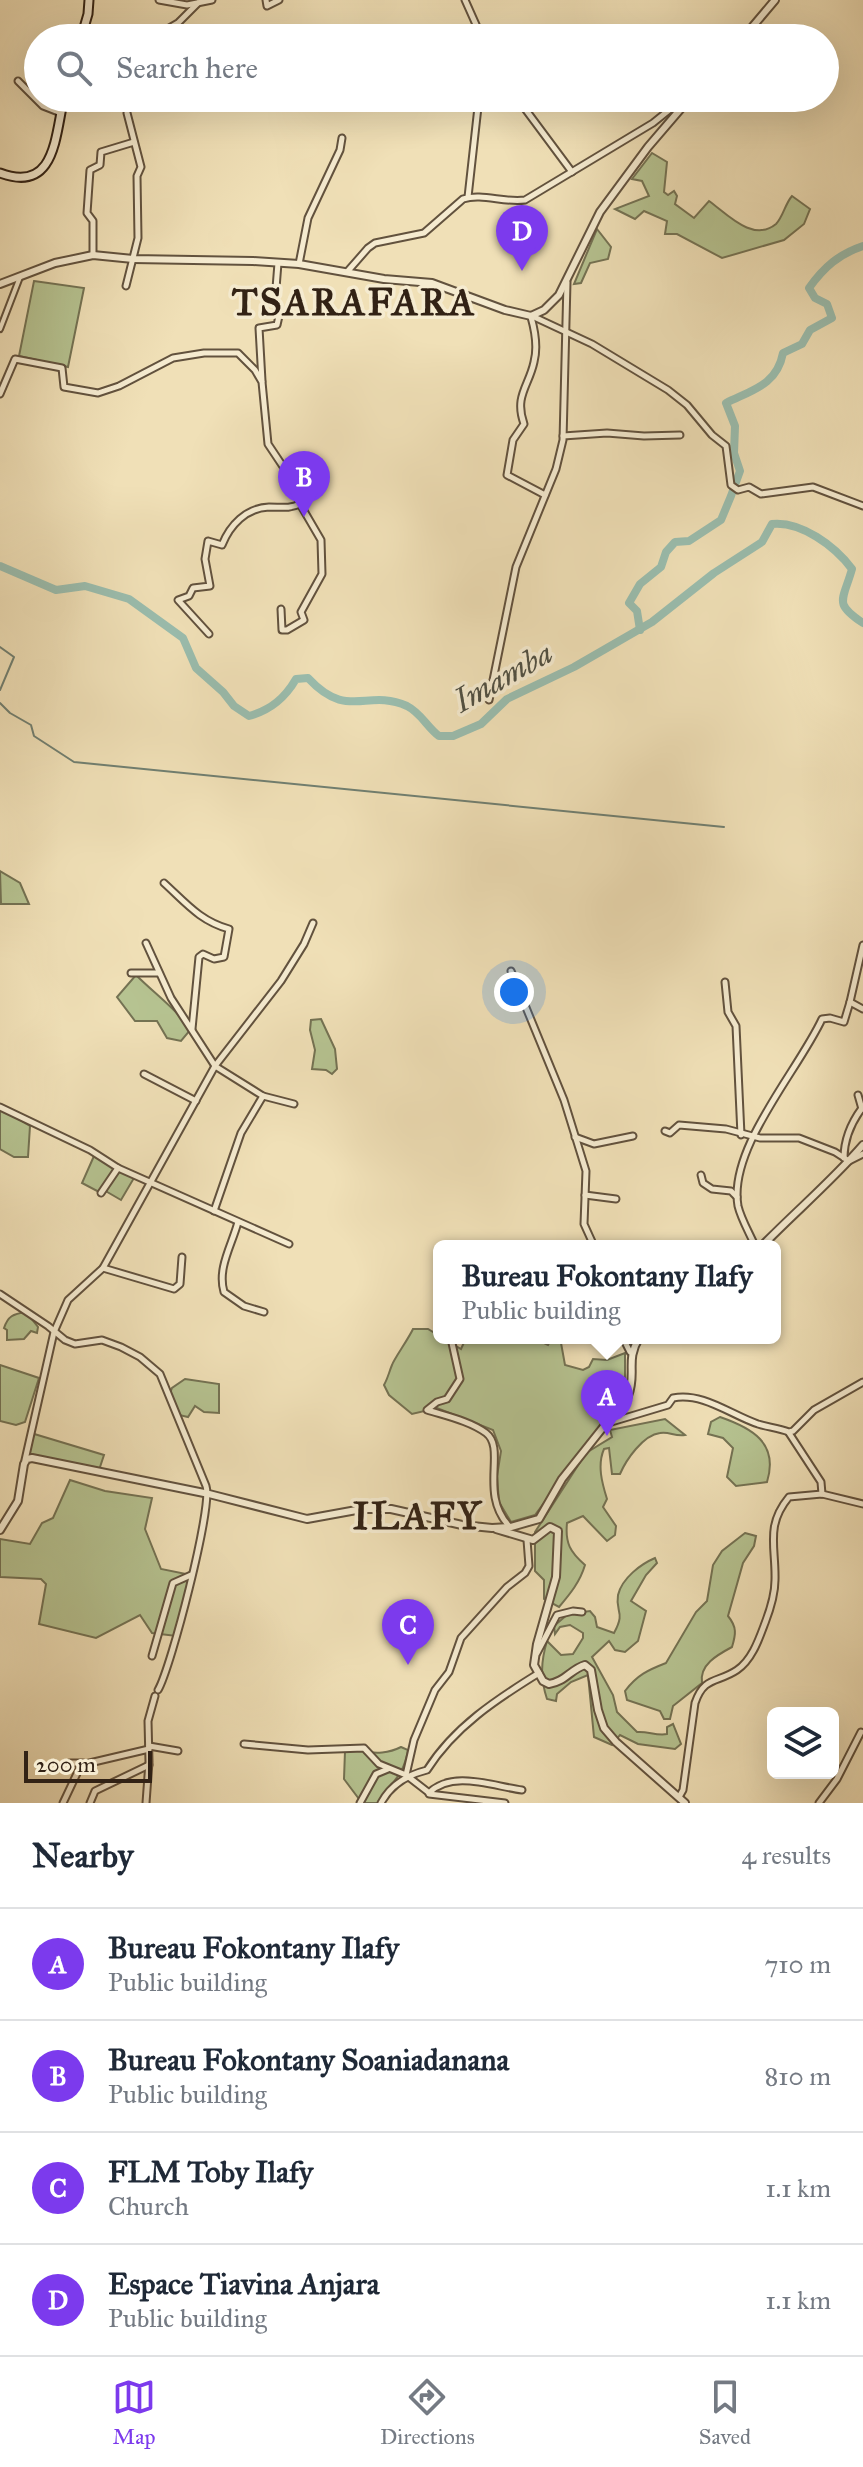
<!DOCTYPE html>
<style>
:root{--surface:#fff;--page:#f6f6f7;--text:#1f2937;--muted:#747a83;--line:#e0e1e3;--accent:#7c3aed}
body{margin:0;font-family:"IM FELL Great Primer",serif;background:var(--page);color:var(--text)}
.controls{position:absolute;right:24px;bottom:24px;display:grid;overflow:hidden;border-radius:12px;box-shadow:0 8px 32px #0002}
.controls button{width:72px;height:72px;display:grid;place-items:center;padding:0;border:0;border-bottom:2px solid var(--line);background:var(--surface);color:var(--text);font:40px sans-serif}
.scale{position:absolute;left:24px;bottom:20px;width:128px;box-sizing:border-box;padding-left:8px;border:4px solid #322215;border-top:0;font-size:22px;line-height:28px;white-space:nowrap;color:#322215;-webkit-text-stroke:6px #f5ebd0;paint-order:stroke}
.you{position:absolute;left:514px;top:992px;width:28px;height:28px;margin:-20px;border:6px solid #fff;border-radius:50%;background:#1a73e8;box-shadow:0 0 0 12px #1a73e833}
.badge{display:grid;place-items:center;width:52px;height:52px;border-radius:50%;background:var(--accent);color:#fff;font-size:26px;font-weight:700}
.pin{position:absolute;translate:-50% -66px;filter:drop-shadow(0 2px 4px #0008)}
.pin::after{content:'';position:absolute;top:42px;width:28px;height:24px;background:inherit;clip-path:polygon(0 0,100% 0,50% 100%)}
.popup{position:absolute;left:433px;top:1240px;width:348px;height:104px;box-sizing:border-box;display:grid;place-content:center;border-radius:12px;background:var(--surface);filter:drop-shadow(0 2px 6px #0005);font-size:26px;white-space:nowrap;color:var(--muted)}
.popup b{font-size:30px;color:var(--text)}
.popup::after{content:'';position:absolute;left:50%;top:100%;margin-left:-16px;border:16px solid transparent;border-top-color:var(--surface)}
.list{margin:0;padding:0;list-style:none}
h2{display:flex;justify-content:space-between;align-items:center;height:104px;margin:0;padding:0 32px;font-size:34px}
h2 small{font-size:26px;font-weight:400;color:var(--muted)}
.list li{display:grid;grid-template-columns:52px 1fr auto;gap:24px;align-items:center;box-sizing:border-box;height:112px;padding:0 32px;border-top:2px solid var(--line)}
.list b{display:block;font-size:30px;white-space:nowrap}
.list p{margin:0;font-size:26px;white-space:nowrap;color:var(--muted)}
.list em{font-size:26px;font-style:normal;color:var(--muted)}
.icon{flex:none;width:44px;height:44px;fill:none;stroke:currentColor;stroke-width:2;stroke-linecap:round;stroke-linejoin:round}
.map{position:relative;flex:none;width:863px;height:1803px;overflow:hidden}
.search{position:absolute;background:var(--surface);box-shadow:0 8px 32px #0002;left:24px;right:24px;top:24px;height:88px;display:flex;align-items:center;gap:20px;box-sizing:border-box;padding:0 28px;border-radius:44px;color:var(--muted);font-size:30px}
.sheet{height:552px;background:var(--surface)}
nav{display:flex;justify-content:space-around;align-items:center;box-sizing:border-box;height:112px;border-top:2px solid var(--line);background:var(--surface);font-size:22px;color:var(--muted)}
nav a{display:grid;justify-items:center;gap:4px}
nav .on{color:var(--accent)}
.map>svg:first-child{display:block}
.green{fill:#b6c391;stroke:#747253;stroke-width:2}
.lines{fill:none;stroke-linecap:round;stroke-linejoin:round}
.stream{stroke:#707f71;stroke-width:2}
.river{stroke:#9abdae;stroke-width:8}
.pedestrian-casing{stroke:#62523e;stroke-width:8}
.minor-casing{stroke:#62523e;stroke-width:9}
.tertiary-casing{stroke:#62523e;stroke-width:10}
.secondary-casing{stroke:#322215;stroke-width:11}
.pedestrian{stroke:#f5ebd0;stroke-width:4}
.minor{stroke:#f5ebd0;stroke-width:5}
.tertiary{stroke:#f5ebd0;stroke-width:6}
.secondary{stroke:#f5ebd0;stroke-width:7}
.labels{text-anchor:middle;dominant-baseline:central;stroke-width:7;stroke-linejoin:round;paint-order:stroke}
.water-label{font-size:32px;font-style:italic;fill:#515043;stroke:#f5ebd0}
.district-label{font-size:38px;font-weight:bold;letter-spacing:2px;fill:#322215;stroke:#f5ebd0}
</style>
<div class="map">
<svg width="863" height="1803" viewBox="0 0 863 1803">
<rect width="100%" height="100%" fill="#f0e0b7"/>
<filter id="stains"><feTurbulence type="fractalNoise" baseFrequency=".0025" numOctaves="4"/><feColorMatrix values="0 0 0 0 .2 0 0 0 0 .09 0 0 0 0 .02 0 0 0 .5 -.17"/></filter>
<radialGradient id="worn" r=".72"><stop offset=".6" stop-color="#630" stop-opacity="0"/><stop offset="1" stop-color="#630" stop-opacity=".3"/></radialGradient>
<!-- green -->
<g class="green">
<path d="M652 153 667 162 664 192 668 195 674 191 677 196 675 204 694 218 709 201C727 214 753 243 776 224 783 217 785 204 792 196L810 209 804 224 784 240 722 258 677 234H665L667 221 644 211 635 219 615 209 649 196 642 181 632 179Z"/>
<polygon points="597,229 611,247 608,259 590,263 581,283 574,284"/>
<polygon points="34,281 84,288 68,367 19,356"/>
<polygon points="0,871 20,883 29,904 1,904"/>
<path d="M136 975C155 994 175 1008 191 1029L181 1041 167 1038 157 1021H135L117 997Z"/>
<polygon points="321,1019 335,1049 337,1069 332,1074 326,1070 312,1069 315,1050 310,1030 311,1020"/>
<polygon points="0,1108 30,1126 28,1157 14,1157 0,1149"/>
<polygon points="94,1156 134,1178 121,1200 102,1189 99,1192 82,1183"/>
<path d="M26 1312 38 1327 37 1333 31 1331 24 1339 7 1340V1330L4 1328C8 1316 13 1314 26 1312Z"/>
<path d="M413 1329H428L461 1349 466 1338H520L532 1343 542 1342 548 1345 552 1338H573L572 1343H561L565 1365 583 1370 589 1367 593 1359 607 1360 625 1353V1385L623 1396 535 1515 511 1522 499 1502 497 1476 501 1451 493 1430 437 1408 412 1414 389 1395 384 1385C388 1378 389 1372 392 1365 394 1359 409 1338 413 1329Z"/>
<polygon points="0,1365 39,1378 25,1422 16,1425 0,1421"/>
<polygon points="185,1379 219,1384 219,1413 204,1412 195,1406 188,1417 179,1415 170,1393 172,1388"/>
<path d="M720 1417C752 1428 779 1443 767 1482L736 1486 727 1477 733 1448 723 1438 708 1434 711 1422Z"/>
<path d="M665 1419 685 1435C675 1437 669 1431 660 1433 643 1435 626 1460 620 1474H612L609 1448 604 1449C597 1465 602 1483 607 1499L603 1507 616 1526 615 1535 607 1541 583 1516 567 1523C565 1543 570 1552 585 1565 580 1582 570 1594 559 1607L544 1599V1580L535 1571V1532L586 1453 612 1437 610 1430Z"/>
<polygon points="31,1433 104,1455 99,1470 29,1454"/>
<polygon points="70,1480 105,1491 152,1498 145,1529 161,1569 191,1575 176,1636 152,1633 140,1615 96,1638 39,1624 46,1584 41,1579 0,1577 0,1539 30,1544 42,1523 53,1518"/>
<path d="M745 1533 756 1536 754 1546 743 1563 728 1616C737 1627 736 1634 732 1647 717 1655 699 1665 702 1683L673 1706 670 1719H664L660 1711 627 1700 625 1691C637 1675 648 1670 666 1663L696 1612 707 1601 713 1565 722 1551Z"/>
<path d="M655 1558 657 1563 646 1575 631 1601 646 1611 638 1641 625 1652 615 1650 609 1641 592 1657 613 1695 617 1712 637 1732C648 1731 656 1736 667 1734V1727L673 1724 681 1744 675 1749 638 1744 620 1735 612 1745 594 1737 588 1675 571 1682 557 1694 556 1701 547 1699C540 1678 541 1661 547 1641L561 1655 573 1654 583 1638V1633L570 1625 560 1627 555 1634 554 1626 568 1614 590 1611 595 1617 597 1627 614 1633C626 1611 615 1613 618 1595 622 1578 641 1564 655 1558Z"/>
<path d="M401 1747 408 1750C403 1779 391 1780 379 1803H362L344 1779 345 1751 364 1749C373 1756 391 1752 401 1747Z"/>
</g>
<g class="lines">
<!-- stream -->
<g class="stream">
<polyline points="0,647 14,657 0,690"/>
<polyline points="0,703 10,713 31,725 34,736 74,762 724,827"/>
</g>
<!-- river -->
<g class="river">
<path d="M0 566 56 590 85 586 129 599 183 638 196 668 223 692 234 706 249 716C271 710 285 698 296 679L308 678C348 721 366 688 407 706 421 713 427 727 439 736H453L481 724 507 699 574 667 652 622 714 573 762 542 772 524C801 521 835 546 852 569 843 601 833 603 863 623"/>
<path d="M640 630 637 611 629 603 640 584 661 567 666 552 675 542 689 541 721 520 731 496 740 471 734 453 735 426 726 403C752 390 777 385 783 353L802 344 810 330 832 318 827 304 815 298 809 288C824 267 839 254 863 246"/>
</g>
<!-- pedestrian casing -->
<g class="pedestrian-casing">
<polyline id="pedestrian" points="0,329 20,277"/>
</g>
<!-- minor casing -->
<g class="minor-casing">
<g id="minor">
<polyline points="159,0 187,5 212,0"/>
<polyline points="266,0 267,6 279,0"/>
<polyline points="465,0 482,38"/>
<polyline points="152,38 178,23 198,3"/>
<polyline points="18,81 43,106 61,113"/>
<polyline points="517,98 572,172"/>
<polyline points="468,197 479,98"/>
<polyline points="93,255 93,221 87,213 90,170 100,165 101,152 134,142"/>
<polyline points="299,264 308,218 340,150 342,138"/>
<path d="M347 272 368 248 375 243 424 233 463 199C482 193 504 203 525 200L653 123 684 98"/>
<polyline points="126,286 138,238 137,176 141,167 127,113"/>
<polyline points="532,316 592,344 668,390 687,405 712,435 726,446 731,485 738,490 749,487 761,494 813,487 863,506"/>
<path d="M531 317C535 331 538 347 534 362 529 386 514 396 524 424L513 440 507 475 545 495"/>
<polyline points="262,381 259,328 277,325 279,316 275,301 278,263"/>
<polyline points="0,394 15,359 62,368 64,387 98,393 119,386 173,358 204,353 238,353 255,370 262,382 268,444 294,483 300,504 321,540 322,574 301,612 304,620 287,630 282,630 281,609"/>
<polyline points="563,436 607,433 644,436 680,435"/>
<path d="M209 634 178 600 189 596 193 588 210 586 205 559 208 541 222 545C230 525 246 508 269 507 281 507 289 509 300 504"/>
<polyline points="489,700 516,567 556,469 563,440 567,282"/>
<path d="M164 883C186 903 200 921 229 929L224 957 214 959 203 954 199 957 192 1029"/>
<polyline points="146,943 171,998 215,1066 263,1096 294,1104"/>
<polyline points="863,945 850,1002 863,1009"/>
<polyline points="511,971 564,1100 586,1171 584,1224 594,1246"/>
<polyline points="131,973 159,973"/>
<polyline points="725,982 728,1012 736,1026 741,1135"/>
<polyline points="144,1074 196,1101"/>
<polyline points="858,1095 862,1109"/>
<polyline points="0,1107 90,1150 118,1168 289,1244"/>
<polyline points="665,1131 670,1133 679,1125 726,1129 760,1138 799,1138 835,1152 849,1161 863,1154"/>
<polyline points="575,1137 594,1144 633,1136"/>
<path d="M844 1158C844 1139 851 1123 862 1108"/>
<polyline points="701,1175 703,1183 712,1189 731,1191 737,1197"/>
<polyline points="101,1193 118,1168"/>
<polyline points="585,1195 616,1199"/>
<polyline points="214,1211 241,1133 263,1096"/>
<path d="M238 1222C232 1245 217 1268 224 1292L244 1306 264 1312"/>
<path d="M755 1246C750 1234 741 1219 738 1206 728 1148 798 1071 822 1019L830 1018 844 1022 850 1002"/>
<polyline points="103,1268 174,1289 180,1284 182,1257"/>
<path d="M0 1294 48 1326 65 1340 75 1344 102 1340 121 1347 140 1357 160 1374 206 1486C213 1506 171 1668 158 1690"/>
<polyline points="623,1338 630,1352"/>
<path d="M452 1343 460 1379 447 1399 437 1402 427 1410C446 1416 470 1421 486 1433 507 1449 478 1494 510 1527"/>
<path d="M608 1423 668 1405 673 1398C703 1392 731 1415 758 1424 768 1427 778 1428 789 1432L793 1431 814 1410 863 1382"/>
<polyline points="789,1433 821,1482 822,1494"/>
<polyline points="25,1460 54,1332 68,1300 103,1268 215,1066 281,981 304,944 313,923"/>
<polyline points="537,1653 557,1615 573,1611 582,1612"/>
<polyline points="152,1656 173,1583 191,1575"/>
<polyline points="244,1744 308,1750 364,1748 379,1764 406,1775 428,1792"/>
<polyline points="149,1746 178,1751"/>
<polyline points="70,1763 83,1763"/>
<polyline points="406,1775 414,1740 435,1690 449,1672 461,1638 507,1587 525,1573 529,1566 527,1540"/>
<path d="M429 1793C452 1770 492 1786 522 1790"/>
<polyline points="429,1794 505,1803"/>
<path d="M679 1797 683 1790 695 1703C704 1676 718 1683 737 1670 752 1660 759 1639 765 1623 770 1610 775 1594 775 1580 776 1547 765 1526 789 1497L822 1494 863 1504"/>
<polyline points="63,1803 81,1765 149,1749"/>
<polyline points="90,1803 95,1791 149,1765"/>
<polyline points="146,1803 149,1762 148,1721 155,1696"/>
<polyline points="360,1803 376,1774 388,1769"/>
<path d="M381 1803C391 1784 407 1775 427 1770 454 1727 497 1699 539 1673"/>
<polyline points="819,1803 837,1779 861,1732"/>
</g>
</g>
<!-- tertiary casing -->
<g class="tertiary-casing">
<g id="tertiary">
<polyline points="743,38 775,0"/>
<polyline points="0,284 55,263 93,255 133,259 253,261 299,264 384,279 432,283 505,310 531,316 544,310 559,295 600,212 648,147 690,98"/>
<path d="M762 1246C795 1212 832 1181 863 1145"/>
<path d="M496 1529 533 1540 550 1527 558 1531 556 1577 537 1644 534 1665 543 1681 549 1684C565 1682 571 1669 585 1665L591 1670 598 1710 604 1728 616 1742 685 1803"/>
<path d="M0 1530 18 1501 24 1464 27 1459 32 1458 209 1494 307 1519 362 1509H391L462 1525 492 1528 511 1527 539 1519 562 1479 628 1396C637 1373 625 1361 639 1338"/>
</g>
</g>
<!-- secondary casing -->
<g class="secondary-casing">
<g id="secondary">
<polyline points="81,38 88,14 89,0"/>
<path d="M0 173C56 194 55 135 64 98"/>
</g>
</g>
<!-- pedestrian -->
<use href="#pedestrian" class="pedestrian"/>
<!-- minor -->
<use href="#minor" class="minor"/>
<!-- tertiary -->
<use href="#tertiary" class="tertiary"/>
<!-- secondary -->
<use href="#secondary" class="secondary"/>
</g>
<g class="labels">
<!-- water labels -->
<g class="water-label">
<text transform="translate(503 677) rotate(-30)">Imamba</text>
</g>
<!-- district labels -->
<g class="district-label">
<text x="354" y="302">TSARAFARA</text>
<text x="418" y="1516">ILAFY</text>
</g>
</g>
<rect width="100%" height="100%" filter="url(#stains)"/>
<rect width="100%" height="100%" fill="url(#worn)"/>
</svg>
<div class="controls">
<button><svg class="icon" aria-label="layers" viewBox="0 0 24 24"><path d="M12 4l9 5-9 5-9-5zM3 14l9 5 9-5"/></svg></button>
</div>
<div class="scale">200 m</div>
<div class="you"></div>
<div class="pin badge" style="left:607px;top:1436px">A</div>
<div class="popup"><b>Bureau Fokontany Ilafy</b>Public building</div>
<div class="pin badge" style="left:304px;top:517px">B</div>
<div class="pin badge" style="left:408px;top:1665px">C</div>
<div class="pin badge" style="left:522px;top:271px">D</div>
<div class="search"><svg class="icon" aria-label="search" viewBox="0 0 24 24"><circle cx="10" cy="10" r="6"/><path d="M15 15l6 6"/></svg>Search here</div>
</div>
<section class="sheet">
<h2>Nearby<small>4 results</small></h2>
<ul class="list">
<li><span class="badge">A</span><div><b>Bureau Fokontany Ilafy</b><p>Public building</p></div><em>710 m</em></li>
<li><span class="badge">B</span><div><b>Bureau Fokontany Soaniadanana</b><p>Public building</p></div><em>810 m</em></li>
<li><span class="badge">C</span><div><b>FLM Toby Ilafy</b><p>Church</p></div><em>1.1 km</em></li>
<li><span class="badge">D</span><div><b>Espace Tiavina Anjara</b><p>Public building</p></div><em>1.1 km</em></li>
</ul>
</section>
<nav>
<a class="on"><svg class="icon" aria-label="map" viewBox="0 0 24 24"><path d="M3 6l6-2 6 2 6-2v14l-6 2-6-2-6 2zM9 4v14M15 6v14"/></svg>Map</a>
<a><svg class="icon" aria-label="directions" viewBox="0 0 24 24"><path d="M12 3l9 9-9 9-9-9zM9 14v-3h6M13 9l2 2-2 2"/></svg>Directions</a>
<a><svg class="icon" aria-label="saved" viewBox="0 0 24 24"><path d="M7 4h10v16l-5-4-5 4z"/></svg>Saved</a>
</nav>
